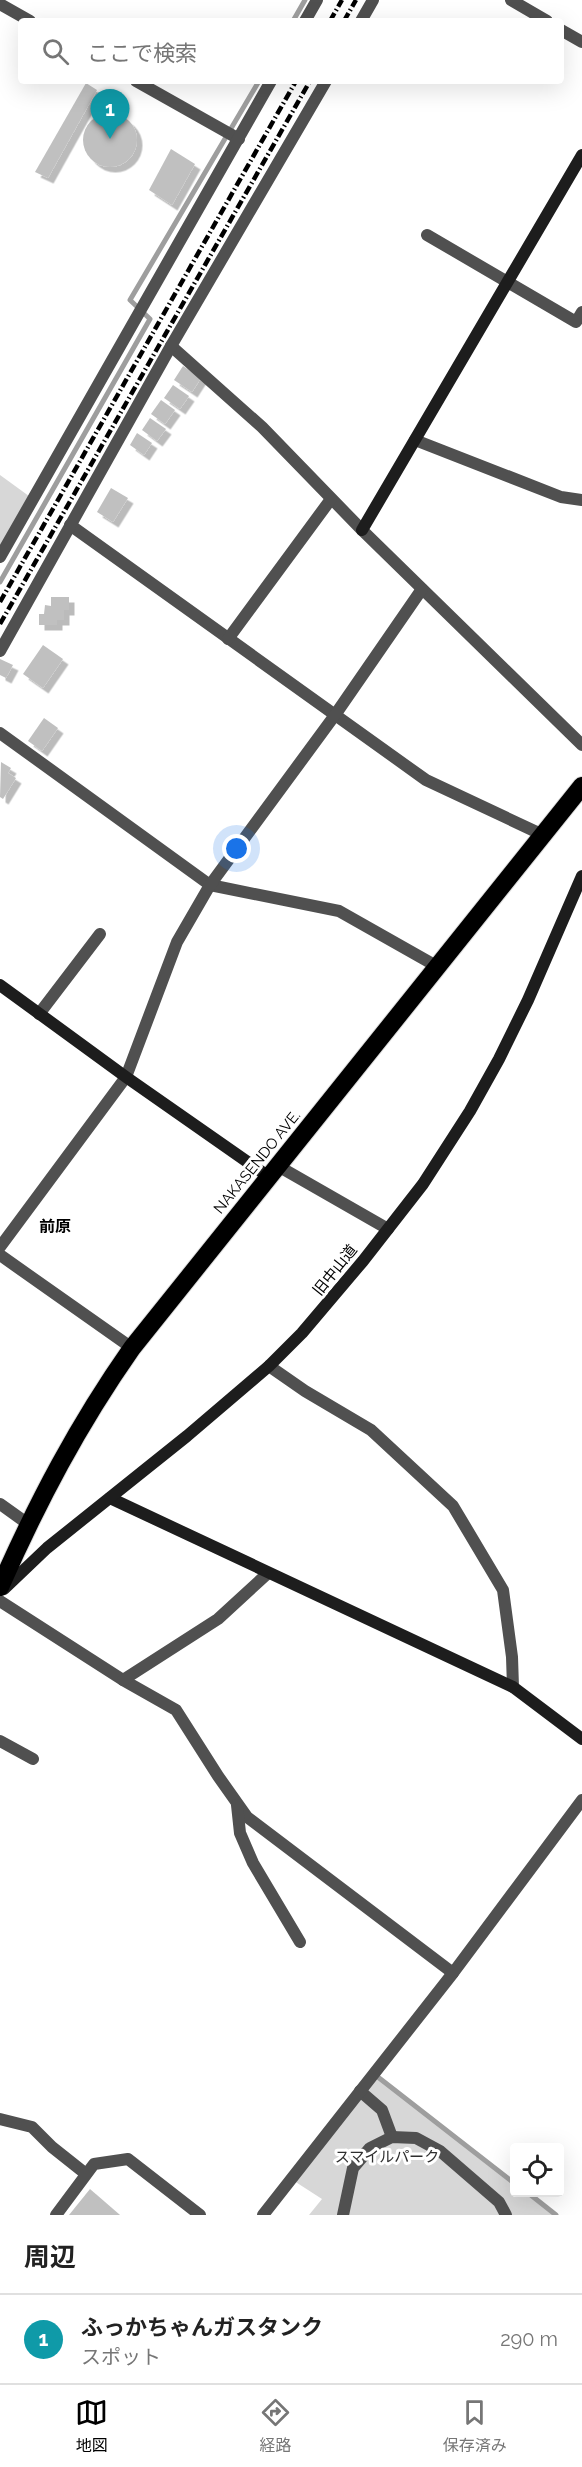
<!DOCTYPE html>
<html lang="ja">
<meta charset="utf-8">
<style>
:root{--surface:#fff;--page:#f6f6f6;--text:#222;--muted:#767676;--line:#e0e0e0;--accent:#000}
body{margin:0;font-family:Raleway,"Noto Sans JP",sans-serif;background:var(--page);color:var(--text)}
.controls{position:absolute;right:18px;bottom:18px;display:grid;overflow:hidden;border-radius:6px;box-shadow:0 6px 24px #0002}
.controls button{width:54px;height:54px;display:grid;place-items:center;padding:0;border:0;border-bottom:2px solid var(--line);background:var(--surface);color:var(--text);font:30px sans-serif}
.you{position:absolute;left:237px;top:849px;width:21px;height:21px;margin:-15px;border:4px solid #fff;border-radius:50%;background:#1a73e8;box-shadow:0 0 0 9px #1a73e833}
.badge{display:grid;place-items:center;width:39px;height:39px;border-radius:50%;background:var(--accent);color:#fff;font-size:20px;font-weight:700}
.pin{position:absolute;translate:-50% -50px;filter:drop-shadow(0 2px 3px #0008)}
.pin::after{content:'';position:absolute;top:32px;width:21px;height:18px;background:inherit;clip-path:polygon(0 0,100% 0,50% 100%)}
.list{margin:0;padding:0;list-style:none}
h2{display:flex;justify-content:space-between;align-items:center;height:78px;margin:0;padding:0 24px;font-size:26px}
h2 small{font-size:20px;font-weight:400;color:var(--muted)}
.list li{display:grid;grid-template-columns:39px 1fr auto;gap:18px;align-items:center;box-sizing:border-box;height:90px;padding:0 24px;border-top:2px solid var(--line)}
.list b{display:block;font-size:22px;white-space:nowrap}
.list p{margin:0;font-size:20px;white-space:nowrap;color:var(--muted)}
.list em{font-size:20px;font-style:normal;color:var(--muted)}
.icon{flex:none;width:33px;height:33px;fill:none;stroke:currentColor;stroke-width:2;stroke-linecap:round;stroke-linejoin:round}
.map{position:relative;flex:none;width:582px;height:2215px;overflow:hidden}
.search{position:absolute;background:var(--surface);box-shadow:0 6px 24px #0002;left:18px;right:18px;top:18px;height:66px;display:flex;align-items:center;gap:15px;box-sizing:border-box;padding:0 21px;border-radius:6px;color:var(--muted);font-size:22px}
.sheet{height:168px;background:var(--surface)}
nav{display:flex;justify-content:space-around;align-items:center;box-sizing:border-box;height:84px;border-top:2px solid var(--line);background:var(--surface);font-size:16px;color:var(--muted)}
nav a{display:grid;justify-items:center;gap:3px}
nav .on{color:var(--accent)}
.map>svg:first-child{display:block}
.green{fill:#d7d7d7}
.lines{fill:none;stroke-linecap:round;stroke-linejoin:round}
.stream{stroke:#9e9e9e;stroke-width:5}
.building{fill:#c0c0c0;filter:url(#shadow)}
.highway-casing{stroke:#dbdbdb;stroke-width:20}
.street{stroke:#505050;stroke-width:12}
.secondary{stroke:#1d1d1d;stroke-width:12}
.highway{stroke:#000;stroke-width:18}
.rail{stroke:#000;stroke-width:4.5;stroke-dasharray:9 3 1.5 3;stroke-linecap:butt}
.labels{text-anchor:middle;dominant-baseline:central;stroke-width:6;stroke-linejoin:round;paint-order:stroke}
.street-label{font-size:15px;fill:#000;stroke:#fff}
.park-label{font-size:15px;fill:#2e2e2e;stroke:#fff}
.neighbourhood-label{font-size:16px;font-weight:bold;fill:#000;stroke:#fff}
</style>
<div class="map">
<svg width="582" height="2215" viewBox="0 0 582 2215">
<defs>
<filter id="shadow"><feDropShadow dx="5.5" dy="5.5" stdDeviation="0" flood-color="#0004"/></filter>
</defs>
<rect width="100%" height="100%" fill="#fff"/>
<!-- green -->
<g class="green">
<polygon points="0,475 33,499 0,557"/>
<polygon points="374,2074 514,2183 514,2192 527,2193 556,2215 309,2215 322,2199 291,2179"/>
</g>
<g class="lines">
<!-- stream -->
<g class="stream">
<polyline points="293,21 305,0"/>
<polyline points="0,582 150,319 130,300 259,81"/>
<polyline points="374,2074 514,2183"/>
<polyline points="527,2192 556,2215"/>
</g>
</g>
<!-- building -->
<g class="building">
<polygon points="86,83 97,90 48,178 35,172"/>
<circle cx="110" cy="140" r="27"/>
<polygon points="171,149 195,164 172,205 149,190"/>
<polygon points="183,366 201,378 192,392 174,380"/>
<polygon points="173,385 189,396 180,409 164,398"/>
<polygon points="161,400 175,410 165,424 151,414"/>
<polygon points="150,418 166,429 157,441 142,430"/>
<polygon points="137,433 152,443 144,455 130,445"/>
<polygon points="111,488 128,498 113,522 97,512"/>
<polygon points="51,597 69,597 69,610 64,610 64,620 57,620 57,625 39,625 39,614 44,614 45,605 51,606"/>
<polygon points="43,645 63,659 43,688 23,674"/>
<polygon points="0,659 13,665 6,678 0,675"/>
<polygon points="44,718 58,728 42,751 28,741"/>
<polygon points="1,762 11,768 8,773 16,778 3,799 0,797"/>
<polygon points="90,2189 120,2215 69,2215"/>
</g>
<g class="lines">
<!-- highway casing -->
<g class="highway-casing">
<path id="highway" d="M0 1587C38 1501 78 1425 132 1348L582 786"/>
</g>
<!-- street -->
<g class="street">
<polyline points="511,0 547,21"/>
<polyline points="0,4 30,21"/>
<polyline points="305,21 317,0"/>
<polyline points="361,21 373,0"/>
<polyline points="561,30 582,42"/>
<polyline points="136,81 239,139"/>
<polyline points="427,235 576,322 582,312"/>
<polyline points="171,346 262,427 362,530 582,745"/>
<polyline points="415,440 561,497 582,500"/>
<polyline points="70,525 426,780 543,835"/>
<polyline points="0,557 271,81"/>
<polyline points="228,639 331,499"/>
<polyline points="0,651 171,346 326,81"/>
<polyline points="0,733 210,885 339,911 438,967"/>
<polyline points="39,1014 100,934"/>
<polyline points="278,1166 388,1229"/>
<polyline points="0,1247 126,1077 177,942 210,885 335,715 422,589"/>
<polyline points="0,1255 132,1348"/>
<polyline points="269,1366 305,1391 371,1430 453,1506 503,1590 512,1657 513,1687"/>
<polyline points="0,1504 28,1524"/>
<polyline points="0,1601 123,1680 176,1710 218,1776 247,1817 453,1973"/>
<polyline points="123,1680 218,1619 268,1573"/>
<polyline points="0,1741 33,1759"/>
<polyline points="237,1805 240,1833 253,1863 300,1942"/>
<polyline points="360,2091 382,2110 392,2137"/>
<polyline points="0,2119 32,2127 52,2147 86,2174"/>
<polyline points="56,2215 94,2164 128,2159 200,2215"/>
<polyline points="263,2215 453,1973 582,1800"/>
<polyline points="343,2215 353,2168 370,2148 392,2137 416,2138 440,2151 499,2202 506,2215"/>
</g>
<!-- secondary -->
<g class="secondary">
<polyline points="362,530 582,155"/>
<polyline points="0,985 126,1077 269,1177"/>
<polyline points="110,1498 513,1687 582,1739"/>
<polyline points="4,1589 47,1548 187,1436 269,1366 302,1333 363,1261 423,1184 470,1111 499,1059 528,1000 582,876"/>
</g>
<!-- highway -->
<use href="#highway" class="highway"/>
<!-- rail -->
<g class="rail">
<polyline points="330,21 342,0"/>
<polyline points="344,21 356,0"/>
<polyline points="0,602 296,81"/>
<polyline points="0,624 310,81"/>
</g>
</g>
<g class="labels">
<!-- street labels -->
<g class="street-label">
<text transform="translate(257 1162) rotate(-51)">NAKASENDO AVE.</text>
<text transform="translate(335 1270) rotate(-51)">旧中山道</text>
</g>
<!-- park labels -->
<g class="park-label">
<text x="387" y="2157">スマイルパーク</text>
</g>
<!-- neighbourhood labels -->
<g class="neighbourhood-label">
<text x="55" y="1226">前原</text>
</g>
</g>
</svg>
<div class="controls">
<button><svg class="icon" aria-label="locate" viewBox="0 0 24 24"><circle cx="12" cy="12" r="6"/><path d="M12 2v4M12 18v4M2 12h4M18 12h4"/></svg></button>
</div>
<div class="you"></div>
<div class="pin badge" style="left:110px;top:139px;background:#0f9aa8">1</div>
<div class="search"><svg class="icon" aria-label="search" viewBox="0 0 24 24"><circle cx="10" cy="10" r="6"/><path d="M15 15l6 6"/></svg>ここで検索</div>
</div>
<section class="sheet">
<h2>周辺<small></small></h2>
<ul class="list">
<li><span class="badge" style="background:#0f9aa8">1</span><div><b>ふっかちゃんガスタンク</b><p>スポット</p></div><em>290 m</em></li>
</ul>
</section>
<nav>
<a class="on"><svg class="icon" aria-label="map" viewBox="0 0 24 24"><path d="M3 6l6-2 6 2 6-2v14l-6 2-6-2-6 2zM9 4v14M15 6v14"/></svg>地図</a>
<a><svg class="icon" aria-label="directions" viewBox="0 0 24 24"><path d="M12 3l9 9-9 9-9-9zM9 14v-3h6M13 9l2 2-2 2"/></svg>経路</a>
<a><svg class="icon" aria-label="saved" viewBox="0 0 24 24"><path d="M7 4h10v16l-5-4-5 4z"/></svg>保存済み</a>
</nav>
